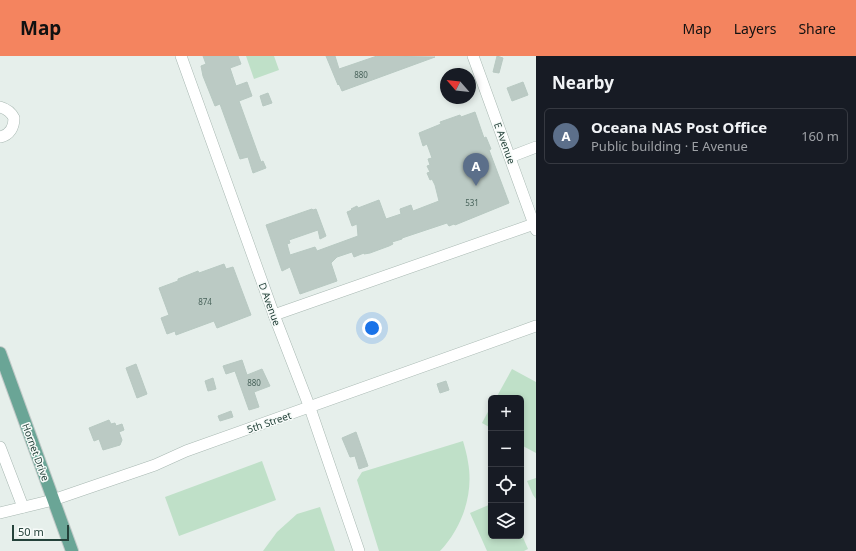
<!DOCTYPE html>
<meta charset="utf-8">
<style>
:root{--surface:#171b24;--page:#20242c;--text:#f1f3f6;--muted:#9ea1a6;--line:#363941;--accent:#f4845f}
body{margin:0;font-family:"Noto Sans",sans-serif;background:var(--page);color:var(--text)}
.controls{position:absolute;right:12px;bottom:12px;display:grid;overflow:hidden;border-radius:6px;box-shadow:0 2px 6px #0003}
.controls button{width:36px;height:36px;display:grid;place-items:center;padding:0;border:0;border-bottom:1px solid var(--line);background:var(--surface);color:var(--text);font:20px sans-serif}
.compass{position:absolute;left:440px;top:12px;width:36px;height:36px;border-radius:50%;background:var(--surface);box-shadow:0 2px 6px #0003;rotate:298deg}
.scale{position:absolute;left:12px;bottom:10px;width:57px;box-sizing:border-box;padding-left:4px;border:2px solid #24423a;border-top:0;font-size:11px;line-height:14px;white-space:nowrap;color:#24423a;-webkit-text-stroke:3px #f7fbf9;paint-order:stroke}
.you{position:absolute;left:372px;top:272px;width:14px;height:14px;margin:-10px;border:3px solid #fff;border-radius:50%;background:#1a73e8;box-shadow:0 0 0 6px #1a73e833}
.badge{display:grid;place-items:center;width:26px;height:26px;border-radius:50%;background:var(--accent);color:#fff;font-size:13px;font-weight:700}
.pin{position:absolute;translate:-50% -33px;filter:drop-shadow(0 1px 2px #0008)}
.pin::after{content:'';position:absolute;top:21px;width:14px;height:12px;background:inherit;clip-path:polygon(0 0,100% 0,50% 100%)}
.list{margin:0;padding:0;list-style:none}
h2{display:flex;justify-content:space-between;align-items:center;height:52px;margin:0;padding:0 16px;font-size:17px}
h2 small{font-size:13px;font-weight:400;color:var(--muted)}
.list li{display:grid;grid-template-columns:26px 1fr auto;gap:12px;align-items:center;box-sizing:border-box;height:56px;margin:0 8px 8px;padding:0 8px;border:1px solid var(--line);border-radius:6px}
.list b{display:block;font-size:15px;white-space:nowrap}
.list p{margin:0;font-size:13px;white-space:nowrap;color:var(--muted)}
.list em{font-size:13px;font-style:normal;color:var(--muted)}
.icon{flex:none;width:22px;height:22px;fill:none;stroke:currentColor;stroke-width:2;stroke-linecap:round;stroke-linejoin:round}
.map{position:relative;flex:none;width:536px;height:495px;overflow:hidden}
header{display:flex;align-items:center;gap:24px;box-sizing:border-box;height:56px;padding:0 20px;background:var(--accent);color:#111}
header strong{font-size:19px}
nav{display:flex;gap:22px;margin-inline-start:auto;font-size:14px}
main{display:flex}
aside{flex:1;background:var(--surface)}
.map>svg:first-child{display:block}
.green{fill:#bfe0c8}
.building{fill:#bbcac4;stroke:#b8c9c2}
.lines{fill:none;stroke-linecap:round;stroke-linejoin:round}
.minor-casing{stroke:#a8b8b2;stroke-width:12}
.major-casing{stroke:#c2cac8;stroke-width:14}
.minor{stroke:#fff;stroke-width:11}
.major{stroke:#6aa596;stroke-width:12}
.labels{text-anchor:middle;dominant-baseline:central;stroke-width:3;stroke-linejoin:round;paint-order:stroke}
.number-label{font-size:8px;fill:#4a645c}
.street-label{font-size:10px;fill:#24423a;stroke:#f7fbf9}
</style>
<header>
<strong>Map</strong>
<nav><a>Map</a><a>Layers</a><a>Share</a></nav>
</header>
<main>
<div class="map">
<svg width="536" height="495" viewBox="0 0 536 495">
<rect width="100%" height="100%" fill="#e6efeb"/>
<!-- green -->
<g class="green">
<polygon points="246,0 274,0 279,14 254,23"/>
<polygon points="512,313 536,326 536,397 521,389 521,342 496,342"/>
<polygon points="491,350 491,372 482,367"/>
<path d="M463 385C465 392 467 399 468 406 474 438 462 472 440 495H379L357 424 362 416Z"/>
<polygon points="262,405 276,444 179,480 165,441"/>
<polygon points="536,422 536,443 533,439 527,425"/>
<polygon points="491,448 491,480 521,480 521,477 528,493 524,495 487,495 470,457"/>
<polygon points="320,451 335,495 263,495 277,476 297,458"/>
</g>
<!-- building -->
<g class="building">
<polygon points="203,0 238,0 241,8 230,12 236,30 247,26 252,40 239,45 261,106 263,105 266,112 253,117 248,101 240,103 220,48 215,50 203,20 201,10 206,8"/>
<polygon points="326,0 335,0 339,13 377,0 435,1 342,35 339,28 338,29"/>
<polygon points="497,0 503,2 499,17 493,16"/>
<polygon points="523,26 528,39 512,45 507,32"/>
<polygon points="268,37 272,47 263,50 260,40"/>
<polygon points="475,56 484,82 486,81 491,93 489,94 509,147 455,169 454,168 449,170 447,167 402,182 402,183 392,186 393,188 389,190 370,197 364,198 364,197 354,201 352,196 337,201 331,207 337,225 300,238 290,211 282,215 266,169 312,153 313,154 316,153 326,180 320,183 318,174 289,184 290,187 287,188 290,199 315,191 317,195 358,180 357,168 352,170 347,156 352,154 351,153 357,150 358,152 379,144 386,163 401,158 400,153 411,149 413,155 439,145 435,129 432,123 430,124 427,117 430,116 427,110 430,109 428,103 432,102 427,88 423,90 419,77 441,68 440,66 460,59 461,61"/>
<polygon points="224,208 226,213 233,211 251,259 217,272 214,265 176,279 175,275 167,278 161,262 169,259 159,232 178,225 178,223 198,215 199,217"/>
<polygon points="242,304 247,319 262,313 270,330 254,336 259,351 249,354 235,315 226,318 223,310"/>
<polygon points="136,308 147,338 137,342 126,312"/>
<polygon points="213,322 216,333 208,335 205,325"/>
<polygon points="446,325 449,334 440,337 437,328"/>
<polygon points="231,355 233,361 220,365 218,360"/>
<polygon points="109,364 111,368 115,367 116,370 122,368 124,374 119,376 122,384 120,389 103,394 99,383 94,385 89,372"/>
<polygon points="356,376 368,410 359,413 355,400 350,401 342,382"/>
</g>
<g class="lines">
<!-- minor casing -->
<g class="minor-casing">
<g id="minor">
<polyline points="181,0 274,259 310,352 359,495"/>
<polyline points="473,0 536,174"/>
<path d="M0 51C7 53 11 56 14 62 14 71 10 79 0 81"/>
<polyline points="510,101 536,91"/>
<polyline points="274,259 534,168"/>
<polyline points="0,391 23,451"/>
<polyline points="0,457 53,444 155,409 186,395 536,270"/>
</g>
</g>
<!-- major casing -->
<g class="major-casing">
<polyline id="major" points="0,297 72,495"/>
</g>
<!-- minor -->
<use href="#minor" class="minor"/>
<!-- major -->
<use href="#major" class="major"/>
</g>
<g class="labels">
<!-- number labels -->
<g class="number-label">
<text x="361" y="18">880</text>
<text x="472" y="146">531</text>
<text x="205" y="245">874</text>
<text x="254" y="326">880</text>
</g>
<!-- street labels -->
<g class="street-label">
<text transform="translate(505 87) rotate(70)">E Avenue</text>
<text transform="translate(270 248) rotate(70)">D Avenue</text>
<text transform="translate(269 366) rotate(-19)">5th Street</text>
<text transform="translate(36 396) rotate(70)">Hornet Drive</text>
</g>
</g>
</svg>
<div class="controls">
<button>+</button>
<button>−</button>
<button><svg class="icon" aria-label="locate" viewBox="0 0 24 24"><circle cx="12" cy="12" r="6"/><path d="M12 2v4M12 18v4M2 12h4M18 12h4"/></svg></button>
<button><svg class="icon" aria-label="layers" viewBox="0 0 24 24"><path d="M12 4l9 5-9 5-9-5zM3 14l9 5 9-5"/></svg></button>
</div>
<svg class="compass" viewBox="-18 -18 36 36"><path d="M0-13l5 13h-10z" fill="#e53935"/><path d="M0 13l5-13h-10z" fill="#9ea1a6"/></svg>
<div class="scale">50 m</div>
<div class="you"></div>
<div class="pin badge" style="left:476px;top:130px;background:#5c6f8a">A</div>
</div>
<aside>
<h2>Nearby<small></small></h2>
<ul class="list">
<li><span class="badge" style="background:#5c6f8a">A</span><div><b>Oceana NAS Post Office</b><p>Public building · E Avenue</p></div><em>160 m</em></li>
</ul>
</aside>
</main>
